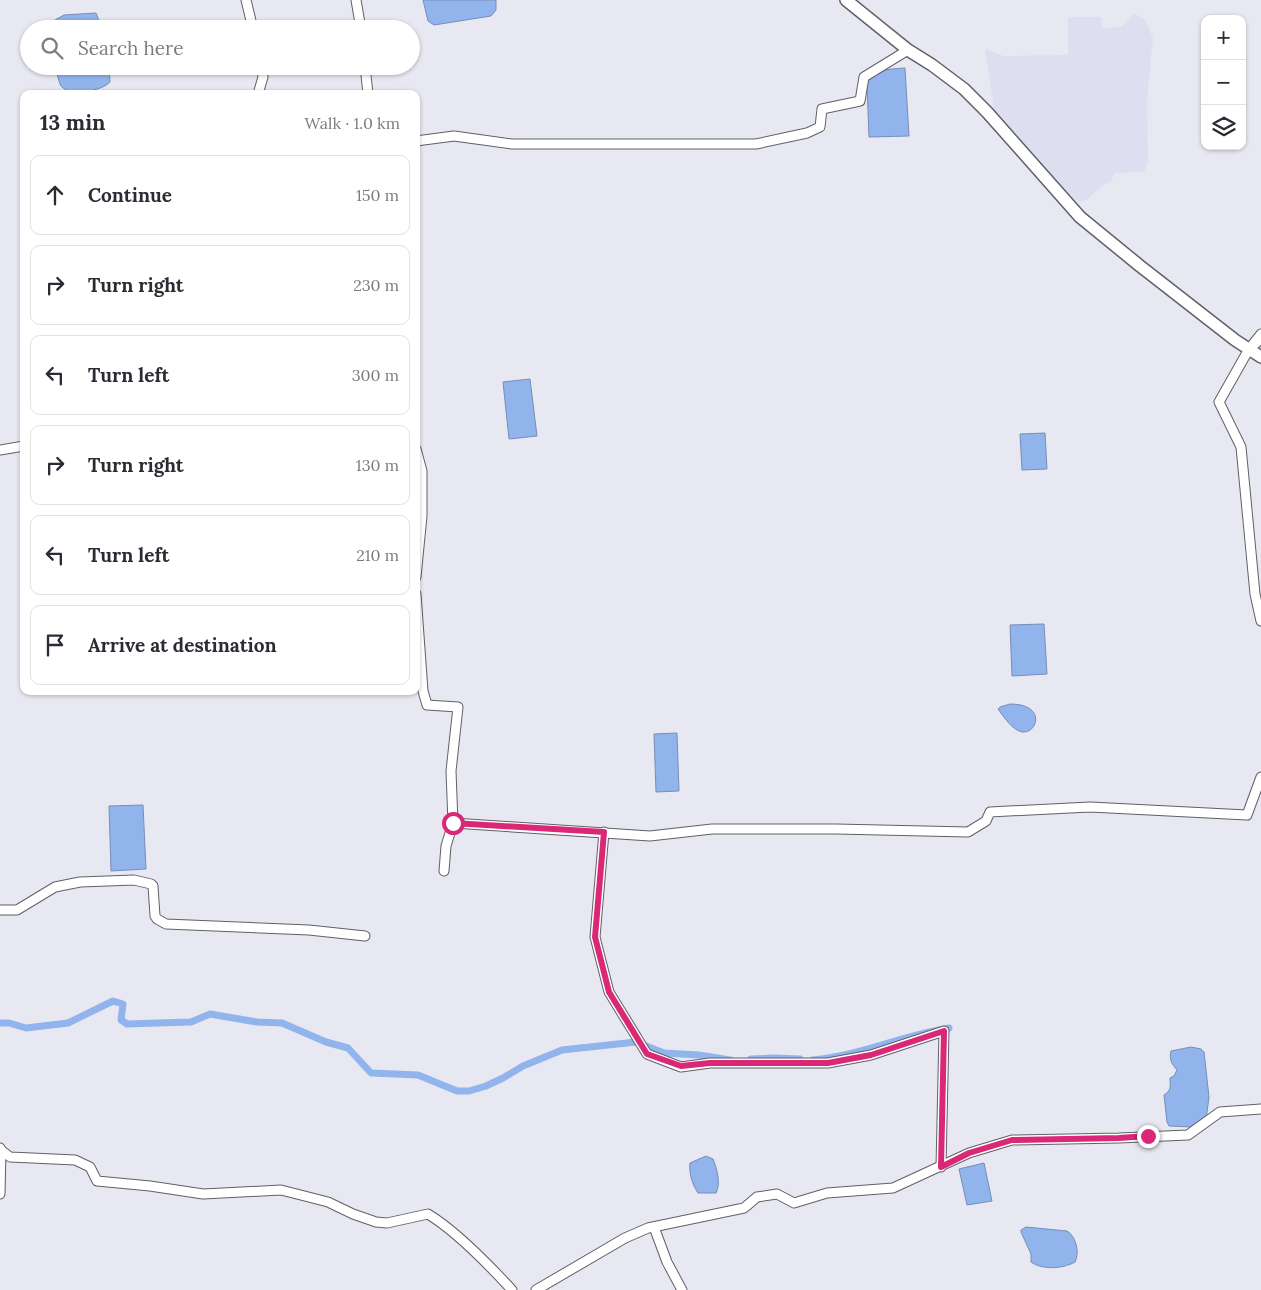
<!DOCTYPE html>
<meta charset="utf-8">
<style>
:root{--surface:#fff;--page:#f7f7f7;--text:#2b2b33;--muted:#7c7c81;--line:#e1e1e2}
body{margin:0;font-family:Lora,serif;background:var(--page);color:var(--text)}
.controls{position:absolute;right:15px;top:15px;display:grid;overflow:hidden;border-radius:10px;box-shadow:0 1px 4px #0004}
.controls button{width:45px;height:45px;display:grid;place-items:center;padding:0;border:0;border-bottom:1px solid var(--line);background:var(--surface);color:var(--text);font:25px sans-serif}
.stop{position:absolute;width:15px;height:15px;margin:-11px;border:4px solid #db2777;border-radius:50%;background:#fff}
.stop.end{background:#db2777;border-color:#fff;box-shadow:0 1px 5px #0008}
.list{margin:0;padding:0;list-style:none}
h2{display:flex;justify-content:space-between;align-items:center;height:65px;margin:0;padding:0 20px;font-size:21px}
h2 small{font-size:16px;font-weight:400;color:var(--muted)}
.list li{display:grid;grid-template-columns:32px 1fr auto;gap:15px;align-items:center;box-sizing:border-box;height:80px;margin:0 10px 10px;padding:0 10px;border:1px solid var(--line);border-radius:10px}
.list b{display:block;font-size:19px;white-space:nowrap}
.list em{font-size:16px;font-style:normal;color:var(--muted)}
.icon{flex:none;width:28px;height:28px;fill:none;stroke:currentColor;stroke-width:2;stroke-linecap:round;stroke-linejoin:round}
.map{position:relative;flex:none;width:1261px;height:1290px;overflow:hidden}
.search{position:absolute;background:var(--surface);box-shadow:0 1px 4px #0004;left:20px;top:20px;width:400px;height:55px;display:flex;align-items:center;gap:12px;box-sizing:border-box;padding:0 18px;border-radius:28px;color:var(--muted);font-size:19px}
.panel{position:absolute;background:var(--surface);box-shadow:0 1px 4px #0004;left:20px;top:90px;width:400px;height:605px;border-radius:10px}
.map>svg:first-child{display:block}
.built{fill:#dddff0}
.water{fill:#92b4ec;stroke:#768eb6}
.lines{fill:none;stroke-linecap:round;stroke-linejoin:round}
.canal{stroke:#92b4ec;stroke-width:7}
.minor-casing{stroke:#5f6068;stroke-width:11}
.major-casing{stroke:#5f6068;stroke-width:14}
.minor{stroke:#fff;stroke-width:9}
.major{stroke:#fff;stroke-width:11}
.route{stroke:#db2777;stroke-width:6}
</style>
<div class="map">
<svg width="1261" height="1290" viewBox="0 0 1261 1290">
<rect width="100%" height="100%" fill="#e7e8f1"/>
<!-- built -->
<polygon class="built" points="1134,14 1144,18 1153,38 1147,99 1148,161 1144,172 1114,173 1111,182 1101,186 1087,200 1078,202 1035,163 995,114 985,49 1004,56 1068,55 1068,17 1101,17 1102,28 1121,27"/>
<!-- water -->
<g class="water">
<polygon points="423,0 496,0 496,10 491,16 434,25 428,21"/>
<polygon points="96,13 102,29 53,29 55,20 64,15"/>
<path d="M56 66H109L110 82C102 91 70 97 61 86 58 81 57 72 56 66Z"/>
<path d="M905 68 909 136 869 137 867 85C871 69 891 69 905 68Z"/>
<polygon points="530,379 537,436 509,439 503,382"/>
<polygon points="1045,433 1047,469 1022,470 1020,434"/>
<polygon points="1044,624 1047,674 1012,676 1010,625"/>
<path d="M1010 704C1051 704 1035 741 1017 730 1010 726 1003 716 998 709L1000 707Z"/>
<polygon points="677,733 679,791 656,792 654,734"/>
<polygon points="143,805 146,869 111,871 109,806"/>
<path d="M1191 1047 1201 1049 1204 1052 1209 1097 1206 1120 1192 1127 1169 1126 1167 1122 1164 1095C1172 1090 1170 1086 1170 1078L1174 1076 1177 1070C1171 1063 1169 1059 1171 1051Z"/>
<path d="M706 1156 713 1159C717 1169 721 1183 716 1193H698C692 1184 689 1174 690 1163Z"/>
<polygon points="984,1163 992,1201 967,1205 959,1169"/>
<path d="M1026 1227 1067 1231C1076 1236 1080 1253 1075 1262 1063 1269 1042 1270 1031 1262V1254L1021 1232V1230Z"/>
</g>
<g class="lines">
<!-- canal -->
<g class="canal">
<polyline points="0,1023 9,1023 26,1028 68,1023 113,1001 123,1004 121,1020 127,1024 191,1022 210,1014 257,1022 282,1023 326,1042 348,1048 371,1073 418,1075 457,1091 469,1091 486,1086 503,1078 523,1066 562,1050 636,1042 664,1053 699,1055 730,1060"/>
<polyline points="751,1059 774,1058 800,1059"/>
<path d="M813 1060C860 1056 903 1035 949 1028"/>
</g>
<!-- minor casing -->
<g class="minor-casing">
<g id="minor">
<polyline points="246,0 253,29"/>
<polyline points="356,0 361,29"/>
<polyline points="365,66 368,94"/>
<polyline points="258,94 263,77 261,66"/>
<polyline points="416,141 454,136 512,144 756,144 807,133 820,127 822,109 860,101 864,77 908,50"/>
<polyline points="1261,334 1249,349 1261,339"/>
<polyline points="1249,349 1219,402 1241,447 1255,594 1261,621"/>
<polyline points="416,449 422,471 422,516 416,577"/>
<polyline points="0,450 24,446"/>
<polyline points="416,594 423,691 427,705 458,707 451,771 453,823 650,836 712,829 836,829 968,832 986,821 990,812 1090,807 1247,815 1261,777"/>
<polyline points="604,832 595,937 609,992 647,1054 681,1067 710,1063 828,1063 871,1055 944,1031 941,1167"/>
<polyline points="444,871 446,846 453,823"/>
<polyline points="0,910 17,910 55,887 80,882 134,880 151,884 153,886 155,916 157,919 166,924 309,930 365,936"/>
<polyline points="0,1148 1,1150 0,1194"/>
<path d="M1 1150 10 1157 75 1160 90 1167 97 1181 150 1186 203 1194 281 1190 328 1202 353 1214 376 1222 387 1223 428 1214C456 1231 489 1265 512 1290"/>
<polyline points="654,1227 667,1262 682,1290"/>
<polyline points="536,1290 625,1238 648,1228 744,1208 757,1197 777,1194 794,1203 827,1193 893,1188 969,1153 1012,1140 1119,1138 1188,1135 1220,1112 1261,1109"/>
</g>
</g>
<!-- major casing -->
<g class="major-casing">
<polyline id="major" points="846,0 908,50 932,65 964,89 987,112 1080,217 1140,266 1235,340 1261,357"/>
</g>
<!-- minor -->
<use href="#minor" class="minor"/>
<!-- major -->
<use href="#major" class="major"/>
</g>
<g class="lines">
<!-- route -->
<polyline class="route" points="453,823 604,832 595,937 609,992 647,1054 681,1066 710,1063 828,1063 871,1055 944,1031 941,1167 969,1153 1012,1140 1119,1138 1148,1136"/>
</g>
</svg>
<div class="controls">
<button>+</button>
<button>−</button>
<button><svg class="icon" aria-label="layers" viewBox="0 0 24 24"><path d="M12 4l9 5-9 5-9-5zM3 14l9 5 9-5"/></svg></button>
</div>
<div class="stop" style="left:453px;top:823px"></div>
<div class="stop end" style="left:1148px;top:1136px"></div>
<div class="search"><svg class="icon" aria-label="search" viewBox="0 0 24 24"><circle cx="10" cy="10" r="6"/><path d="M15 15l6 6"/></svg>Search here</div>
<section class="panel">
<h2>13 min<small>Walk · 1.0 km</small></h2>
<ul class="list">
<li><svg class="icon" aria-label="ahead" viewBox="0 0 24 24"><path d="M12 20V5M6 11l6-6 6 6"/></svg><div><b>Continue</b></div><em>150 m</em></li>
<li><svg class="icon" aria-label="right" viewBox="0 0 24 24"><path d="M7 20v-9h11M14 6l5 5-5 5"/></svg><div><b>Turn right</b></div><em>230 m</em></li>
<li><svg class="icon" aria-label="left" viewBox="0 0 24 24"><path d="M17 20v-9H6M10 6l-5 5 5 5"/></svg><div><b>Turn left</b></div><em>300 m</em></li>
<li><svg class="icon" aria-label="right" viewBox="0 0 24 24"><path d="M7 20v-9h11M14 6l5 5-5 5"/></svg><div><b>Turn right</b></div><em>130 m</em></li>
<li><svg class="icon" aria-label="left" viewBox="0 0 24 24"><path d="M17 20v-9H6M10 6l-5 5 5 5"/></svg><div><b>Turn left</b></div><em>210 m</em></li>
<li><svg class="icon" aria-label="arrive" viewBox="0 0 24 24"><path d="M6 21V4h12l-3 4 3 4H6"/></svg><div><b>Arrive at destination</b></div></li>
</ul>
</section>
</div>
